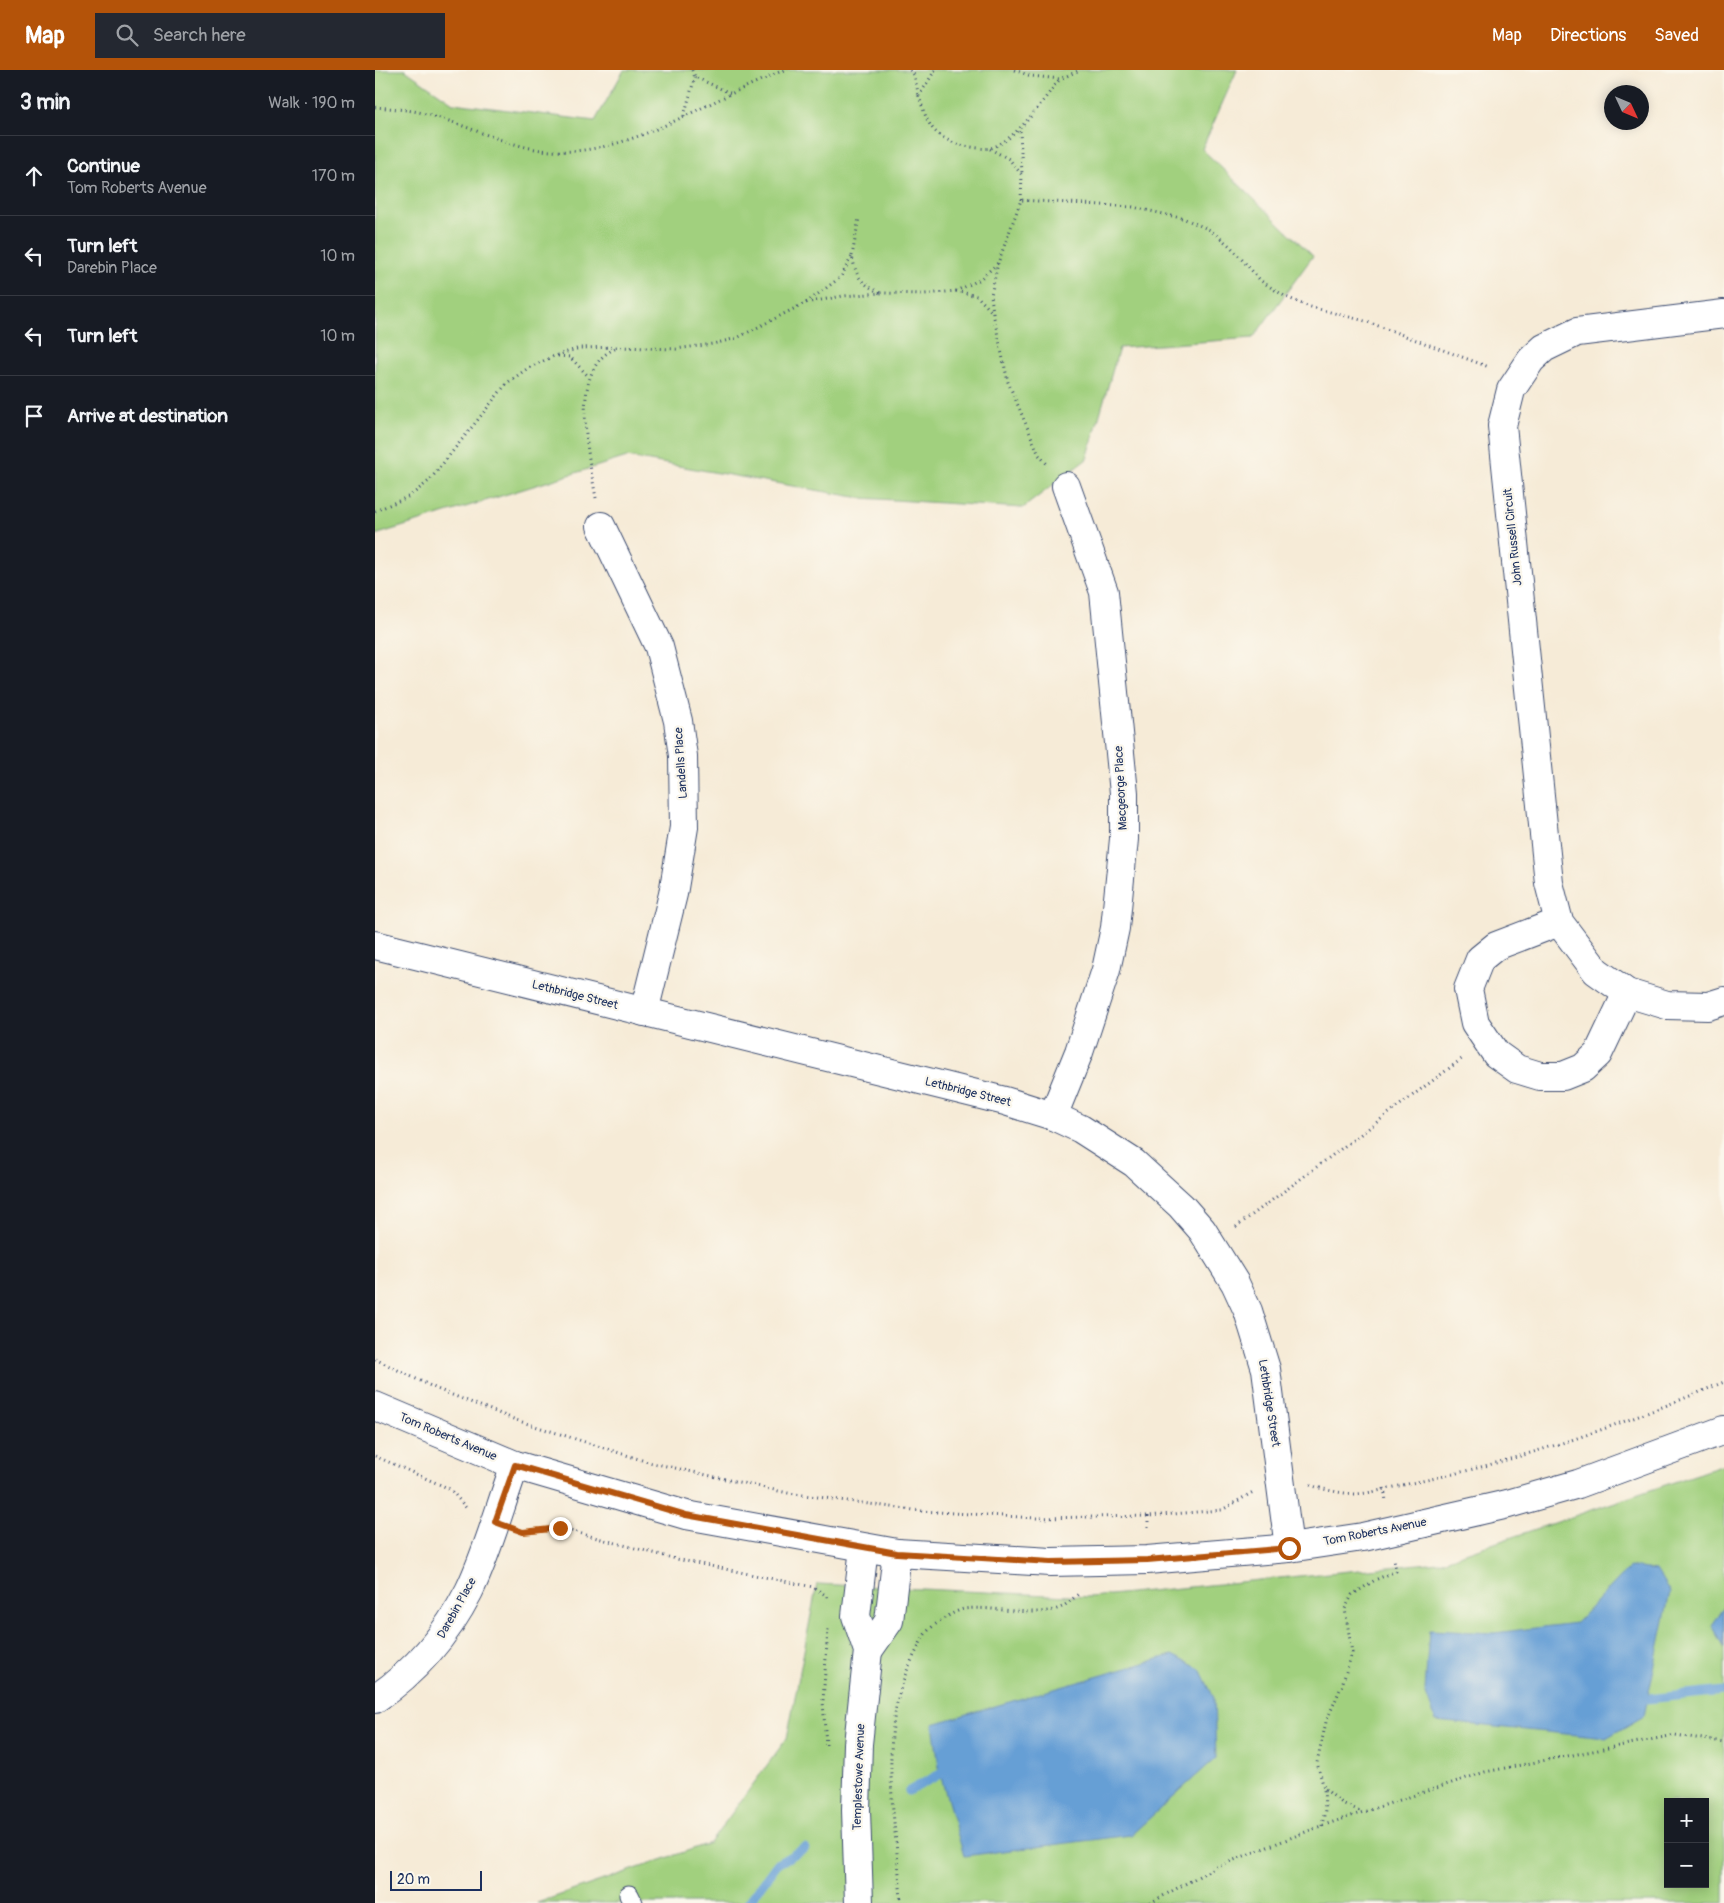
<!DOCTYPE html>
<meta charset="utf-8">
<style>
:root{--surface:#171b24;--page:#242831;--text:#f1f3f6;--muted:#9ea1a6;--line:#363941;--accent:#b45309}
body{margin:0;font-family:Pangolin,sans-serif;background:var(--page);color:var(--text)}
.controls{position:absolute;right:15px;bottom:15px;display:grid;overflow:hidden;border-radius:0px;box-shadow:0 2px 12px #0003}
.controls button{width:45px;height:45px;display:grid;place-items:center;padding:0;border:0;border-bottom:1px solid var(--line);background:var(--surface);color:var(--text);font:25px sans-serif}
.compass{position:absolute;left:1229px;top:15px;width:45px;height:45px;border-radius:50%;background:var(--surface);box-shadow:0 2px 12px #0003;rotate:134deg}
.scale{position:absolute;left:15px;bottom:12px;width:92px;box-sizing:border-box;padding-left:5px;border:2px solid #1b2f5e;border-top:0;font-size:14px;line-height:18px;white-space:nowrap;color:#1b2f5e;-webkit-text-stroke:4px #fbf7ec;paint-order:stroke}
.stop{position:absolute;width:15px;height:15px;margin:-11px;border:4px solid #b45309;border-radius:50%;background:#fff}
.stop.end{background:#b45309;border-color:#fff;box-shadow:0 1px 5px #0008}
.list{margin:0;padding:0;list-style:none}
h2{display:flex;justify-content:space-between;align-items:center;height:65px;margin:0;padding:0 20px;font-size:21px}
h2 small{font-size:16px;font-weight:400;color:var(--muted)}
.list li{display:grid;grid-template-columns:32px 1fr auto;gap:15px;align-items:center;box-sizing:border-box;height:80px;padding:0 20px;border-top:1px solid var(--line)}
.list b{display:block;font-size:19px;white-space:nowrap}
.list p{margin:0;font-size:16px;white-space:nowrap;color:var(--muted)}
.list em{font-size:16px;font-style:normal;color:var(--muted)}
.icon{flex:none;width:28px;height:28px;fill:none;stroke:currentColor;stroke-width:2;stroke-linecap:round;stroke-linejoin:round}
.map{position:relative;flex:none;width:1349px;height:1833px;overflow:hidden}
header{display:flex;align-items:center;gap:30px;box-sizing:border-box;height:70px;padding:0 25px;background:var(--accent);color:#fff}
header strong{font-size:24px}
nav{display:flex;gap:28px;margin-inline-start:auto;font-size:18px}
.search{width:350px;height:45px;background:var(--page);display:flex;align-items:center;gap:12px;box-sizing:border-box;padding:0 18px;border-radius:0px;color:var(--muted);font-size:19px}
main{display:flex}
aside{flex:1;background:var(--surface)}
.map>svg:first-child{display:block}
.green{fill:#a1d07e;stroke:#5e806e;fill-rule:evenodd}
.water{fill:#669fd5;stroke:#40679a}
.lines{fill:none;stroke-linecap:round;stroke-linejoin:round}
.stream{stroke:#669fd5;stroke-width:9}
.service-casing{stroke:#3c4b70;stroke-width:21}
.minor-casing{stroke:#3c4b70;stroke-width:30}
.tertiary-casing{stroke:#3c4b70;stroke-width:30}
.path{stroke:#3c4b70;stroke-width:3;stroke-dasharray:1 4;stroke-linecap:butt}
.service{stroke:#fff;stroke-width:19}
.minor{stroke:#fff;stroke-width:28}
.tertiary{stroke:#fff;stroke-width:28}
.route{stroke:#b45309;stroke-width:6}
.labels{text-anchor:middle;dominant-baseline:central;stroke-width:4.5;stroke-linejoin:round;paint-order:stroke}
.street-label{font-size:12px;fill:#1b2f5e;stroke:#fbf7ec}
</style>
<header>
<strong>Map</strong>
<div class="search"><svg class="icon" aria-label="search" viewBox="0 0 24 24"><circle cx="10" cy="10" r="6"/><path d="M15 15l6 6"/></svg>Search here</div>
<nav><a>Map</a><a>Directions</a><a>Saved</a></nav>
</header>
<main>
<aside>
<h2>3 min<small>Walk · 190 m</small></h2>
<ul class="list">
<li><svg class="icon" aria-label="ahead" viewBox="0 0 24 24"><path d="M12 20V5M6 11l6-6 6 6"/></svg><div><b>Continue</b><p>Tom Roberts Avenue</p></div><em>170 m</em></li>
<li><svg class="icon" aria-label="left" viewBox="0 0 24 24"><path d="M17 20v-9H6M10 6l-5 5 5 5"/></svg><div><b>Turn left</b><p>Darebin Place</p></div><em>10 m</em></li>
<li><svg class="icon" aria-label="left" viewBox="0 0 24 24"><path d="M17 20v-9H6M10 6l-5 5 5 5"/></svg><div><b>Turn left</b></div><em>10 m</em></li>
<li><svg class="icon" aria-label="arrive" viewBox="0 0 24 24"><path d="M6 21V4h12l-3 4 3 4H6"/></svg><div><b>Arrive at destination</b></div></li>
</ul>
</aside>
<div class="map">
<svg width="1349" height="1833" viewBox="0 0 1349 1833">
<rect width="100%" height="100%" fill="#fbf7ec"/>
<filter id="ink" filterUnits="userSpaceOnUse"><feTurbulence type="fractalNoise" baseFrequency=".02" numOctaves="2"/><feDisplacementMap in="SourceGraphic" scale="10" xChannelSelector="R" yChannelSelector="G"/><feConvolveMatrix kernelMatrix="1 2 1 2 8 2 1 2 1" color-interpolation-filters="sRGB"/></filter>
<filter id="wash" filterUnits="userSpaceOnUse"><feTurbulence type="fractalNoise" baseFrequency=".0096" numOctaves="4" result="noise"/><feDisplacementMap in="SourceGraphic" scale="20" xChannelSelector="R" yChannelSelector="G"/><feGaussianBlur stdDeviation="1.12" result="paint"/><feColorMatrix in="noise" values="0 0 0 0 0 0 0 0 0 0 0 0 0 0 0 0 0 1.4 0 .05"/><feComposite in="paint" operator="in"/></filter>
<g filter="url(#wash)">
<rect width="100%" height="100%" fill="#f6ebd7"/>
<!-- green -->
<g class="green">
<polygon points="0,0 30,0 78,33 220,51 249,0 862,0 827,79 938,186 878,268 744,278 712,389 648,438 486,428 252,387 0,465"/>
<path d="M1349 1395V1833H162L335 1773 412 1668 442 1514 715 1527 1064 1492ZM1293 1732H1330V1814H1293Z"/>
</g>
<!-- water -->
<g class="water">
<polygon points="1255,1497 1281,1500 1295,1522 1269,1646 1231,1668 1061,1651 1050,1621 1054,1560 1119,1563 1201,1553"/>
<polygon points="1349,1538 1349,1577 1337,1555"/>
<polygon points="797,1585 825,1599 839,1628 841,1688 756,1765 589,1786 565,1704 558,1654"/>
</g>
<g class="lines">
<!-- stream -->
<g class="stream">
<polyline points="1262,1628 1272,1629 1349,1621"/>
<polyline points="534,1721 565,1704 575,1702"/>
<polyline points="373,1833 402,1794 430,1778"/>
</g>
</g>
</g>
<g filter="url(#ink)">
<g class="lines">
<!-- service casing -->
<g class="service-casing">
<polyline id="service" points="254,1825 258,1833"/>
</g>
<!-- minor casing -->
<g class="minor-casing">
<g id="minor">
<polyline points="1349,244 1202,262 1169,278 1156,290 1136,320 1127,356 1174,813 1184,852 1221,901 1252,923 1292,935 1333,936 1349,931"/>
<polyline points="226,456 284,577 303,651 308,686 309,757 298,824 269,942"/>
<polyline points="1184,852 1121,876 1105,889 1093,919 1100,953 1121,984 1142,999 1165,1006 1188,1006 1208,998 1223,984 1252,923"/>
<polyline points="0,875 630,1031 678,1046 706,1059 759,1093 806,1136 827,1160 860,1213 873,1241 891,1299 914,1478"/>
<polyline points="678,1046 704,982 731,900 740,858 749,769 749,723 729,522 691,416"/>
<polyline points="493,1581 514,1551 522,1483"/>
<path d="M0 1629C40 1602 72 1564 94 1521 113 1482 125 1436 140 1395"/>
<polyline points="484,1833 481,1740 483,1674 493,1581 481,1546 489,1478"/>
</g>
</g>
<!-- tertiary casing -->
<g class="tertiary-casing">
<polyline id="tertiary" points="0,1336 140,1395 311,1445 522,1483 676,1492 772,1490 914,1478 988,1467 1133,1434 1203,1414 1349,1360"/>
</g>
<!-- path -->
<g class="path">
<polyline points="317,0 320,7 355,23"/>
<polyline points="535,0 539,5 544,26"/>
<path d="M560 0 544 26C552 52 555 64 582 74 589 76 609 80 616 78 644 68 667 31 685 9"/>
<polyline points="639,0 656,6 685,9 705,0"/>
<path d="M0 37C12 38 25 39 38 41 82 49 131 78 176 81 238 85 293 54 347 28 368 18 389 9 409 0"/>
<polyline points="309,46 320,7"/>
<polyline points="615,79 634,89 647,105 645,60"/>
<polyline points="646,130 647,105"/>
<polyline points="477,186 484,148"/>
<polyline points="581,221 602,226 618,243 616,225 623,193"/>
<path d="M431 233 466 207 477 186C482 209 485 212 505 223"/>
<polyline points="618,243 633,312 664,385 672,394"/>
<polyline points="183,286 195,287 214,307"/>
<path d="M221 428C214 388 192 296 242 278"/>
<polyline points="0,441 35,426 54,411 132,313 153,298 179,286 205,278 245,277 301,279 338,274 362,268 430,233 468,226 506,223 550,224 581,221 604,210 623,193 646,130 758,137 810,149 835,160 855,176 886,211 911,227 932,236 990,251 1114,297"/>
<polyline points="861,1157 1088,988"/>
<polyline points="0,1289 62,1319 141,1350 273,1392 413,1423 546,1441 661,1448 773,1446 847,1440 878,1422"/>
<polyline points="0,1386 75,1419 93,1440"/>
<path d="M935 1415C950 1420 964 1423 980 1424 996 1424 1029 1414 1047 1411 1151 1389 1251 1353 1349 1312"/>
<polyline points="1009,1418 1011,1431"/>
<polyline points="773,1446 773,1461"/>
<polyline points="147,1462 185,1458 301,1489 438,1517 452,1526 452,1528"/>
<polyline points="451,1675 448,1631 453,1559"/>
<polyline points="950,1719 967,1733 987,1742"/>
<polyline points="947,1756 950,1740 949,1718 942,1693 951,1652 967,1615 977,1583 970,1539 977,1525 1000,1510 1021,1501 1019,1489"/>
<path d="M526 1833C522 1749 498 1658 542 1580 545 1574 547 1568 551 1563 557 1555 579 1541 589 1539 618 1535 661 1549 687 1537 694 1533 699 1527 705 1523"/>
<polyline points="775,1833 841,1797 946,1756 1110,1702 1300,1665 1349,1672"/>
</g>
<!-- service -->
<use href="#service" class="service"/>
<!-- minor -->
<use href="#minor" class="minor"/>
<!-- tertiary -->
<use href="#tertiary" class="tertiary"/>
</g>
</g>
<g class="lines" filter="url(#ink)">
<!-- route -->
<polyline class="route" points="185,1458 148,1462 120,1452 140,1395 311,1445 522,1483 676,1492 772,1490 914,1478"/>
</g>
<g class="labels">
<!-- street labels -->
<g class="street-label">
<text transform="translate(1138 467) rotate(-96)">John Russell Circuit</text>
<text transform="translate(306 693) rotate(-94)">Landells Place</text>
<text transform="translate(746 718) rotate(-93)">Macgeorge Place</text>
<text transform="translate(200 925) rotate(14)">Lethbridge Street</text>
<text transform="translate(593 1022) rotate(14)">Lethbridge Street</text>
<text transform="translate(894 1333) rotate(81)">Lethbridge Street</text>
<text transform="translate(73 1367) rotate(23)">Tom Roberts Avenue</text>
<text transform="translate(1000 1462) rotate(-11)">Tom Roberts Avenue</text>
<text transform="translate(82 1538) rotate(-61)">Darebin Place</text>
<text transform="translate(484 1707) rotate(-88)">Templestowe Avenue</text>
</g>
</g>
</svg>
<div class="controls">
<button>+</button>
<button>−</button>
</div>
<svg class="compass" viewBox="-18 -18 36 36"><path d="M0-13l5 13h-10z" fill="#e53935"/><path d="M0 13l5-13h-10z" fill="#9ea1a6"/></svg>
<div class="scale">20 m</div>
<div class="stop" style="left:914px;top:1478px"></div>
<div class="stop end" style="left:185px;top:1458px"></div>
</div>
</main>
